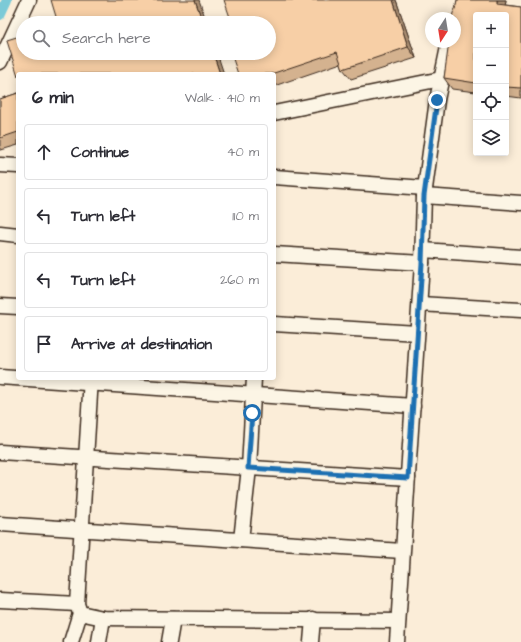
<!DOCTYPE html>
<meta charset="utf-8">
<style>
:root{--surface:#fff;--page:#f2f2f3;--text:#2b2b33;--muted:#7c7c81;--line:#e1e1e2}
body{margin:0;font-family:"Architects Daughter",sans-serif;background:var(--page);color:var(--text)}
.controls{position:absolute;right:12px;top:12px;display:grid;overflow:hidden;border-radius:4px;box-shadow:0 2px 10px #0003}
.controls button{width:36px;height:36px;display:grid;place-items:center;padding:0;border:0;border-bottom:1px solid var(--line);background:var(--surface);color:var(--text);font:20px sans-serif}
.compass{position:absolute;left:425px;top:12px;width:36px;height:36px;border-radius:50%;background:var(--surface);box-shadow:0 2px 10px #0003;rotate:192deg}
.stop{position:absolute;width:12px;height:12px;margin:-9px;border:3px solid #1f6fb2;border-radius:50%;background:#fff}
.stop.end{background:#1f6fb2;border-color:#fff;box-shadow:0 1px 4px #0008}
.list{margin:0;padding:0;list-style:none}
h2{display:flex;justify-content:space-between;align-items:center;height:52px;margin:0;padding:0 16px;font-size:17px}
h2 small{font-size:13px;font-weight:400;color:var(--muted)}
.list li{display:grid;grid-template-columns:26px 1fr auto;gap:12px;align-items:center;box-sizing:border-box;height:56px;margin:0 8px 8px;padding:0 8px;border:1px solid var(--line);border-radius:4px}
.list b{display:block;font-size:15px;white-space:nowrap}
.list em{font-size:13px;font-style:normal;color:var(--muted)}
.icon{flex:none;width:22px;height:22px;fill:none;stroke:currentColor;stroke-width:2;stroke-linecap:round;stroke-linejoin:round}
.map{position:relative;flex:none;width:521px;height:642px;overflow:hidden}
.search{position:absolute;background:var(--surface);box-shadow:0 2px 10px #0003;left:16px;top:16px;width:260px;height:44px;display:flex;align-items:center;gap:10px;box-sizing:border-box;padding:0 14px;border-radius:22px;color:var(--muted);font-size:15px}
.panel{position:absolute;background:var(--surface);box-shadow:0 2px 10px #0003;left:16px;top:72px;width:260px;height:308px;border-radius:4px}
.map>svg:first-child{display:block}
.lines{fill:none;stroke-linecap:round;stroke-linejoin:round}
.canal{stroke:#7bcad7;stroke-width:10}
.minor-casing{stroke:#3b2a1e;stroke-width:17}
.minor{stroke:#fcf5e5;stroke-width:14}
.wall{fill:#d4b28f;stroke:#3b2a1e}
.shaded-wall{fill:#ad9174;stroke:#3b2a1e}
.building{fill:#f7cfa6;stroke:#3b2a1e}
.route{stroke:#1f6fb2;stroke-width:5}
</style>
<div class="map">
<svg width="521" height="642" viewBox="0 0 521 642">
<rect width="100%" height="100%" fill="#fbedd8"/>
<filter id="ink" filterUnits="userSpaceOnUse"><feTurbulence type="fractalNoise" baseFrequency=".025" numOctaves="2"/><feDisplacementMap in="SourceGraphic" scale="8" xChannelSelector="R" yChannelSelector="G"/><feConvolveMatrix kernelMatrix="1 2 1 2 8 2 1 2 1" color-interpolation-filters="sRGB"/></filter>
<g filter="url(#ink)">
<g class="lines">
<!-- canal -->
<polyline class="canal" points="0,15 7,0"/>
<!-- minor casing -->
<g class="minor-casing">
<g id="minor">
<polyline points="0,62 29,0"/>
<polyline points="274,113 441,79"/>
<polyline points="0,165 18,166"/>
<polyline points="274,177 425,188"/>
<polyline points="424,196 521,203"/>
<polyline points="0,233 18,235"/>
<polyline points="423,250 521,257"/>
<polyline points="274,254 422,263"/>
<polyline points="420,304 521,310"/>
<polyline points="0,306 18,307"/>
<polyline points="274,324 417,333"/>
<polyline points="0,377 413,406"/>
<polyline points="0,452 408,478"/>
<polyline points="0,524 402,551"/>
<polyline points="241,540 249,468 254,378"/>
<polyline points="0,600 77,604"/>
<polyline points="80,613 103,618 398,621"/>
<polyline points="71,642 80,613 77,604 91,378"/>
<polyline points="99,642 103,618"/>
<polyline points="169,642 173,619"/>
<polyline points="311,642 313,619"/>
<polyline points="397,642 422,263 424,196 437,100 449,42"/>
</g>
</g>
<!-- minor -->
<use href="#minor" class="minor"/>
</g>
<!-- wall -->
<g class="wall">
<polygon points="396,0 416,58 351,79 343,69 341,63 274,86 274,74 238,74"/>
<polygon points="457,0 506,0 505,5 521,7 521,98 506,96 506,15 476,15 476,92 452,89 444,78"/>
<polygon points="18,93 18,145 1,150 0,150 0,99"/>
</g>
<!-- shaded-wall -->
<g class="shaded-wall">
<polygon points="195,0 199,0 207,23 203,23"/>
<polygon points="393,0 396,0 416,58 408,47"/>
<polygon points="497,0 506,0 504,14 497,4"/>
<polygon points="213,53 217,53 224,74 220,74"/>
</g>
<!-- building -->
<g class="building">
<polygon points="51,0 195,0 203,23 46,23 57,20"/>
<polygon points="224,0 393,0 408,47 343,69 337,52 271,74 238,74 231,53 269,53 269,23 232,23"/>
<polygon points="457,0 497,0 497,4 521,7 521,88 506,87 506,15 476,15 476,83 444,78 449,42 455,42 455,18 452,18 453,13 455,9"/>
<polygon points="23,35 23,53 213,53 220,74 18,74 18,76 7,41 7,40"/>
<polygon points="18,93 18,132 0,138 0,99"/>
</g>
</g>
<g class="lines" filter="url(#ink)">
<!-- route -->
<polyline class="route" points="252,413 248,468 408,478 422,263 424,196 437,100"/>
</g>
</svg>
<div class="controls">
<button>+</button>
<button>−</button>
<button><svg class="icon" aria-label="locate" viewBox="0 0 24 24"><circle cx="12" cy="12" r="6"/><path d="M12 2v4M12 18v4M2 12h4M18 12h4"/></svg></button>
<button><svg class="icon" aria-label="layers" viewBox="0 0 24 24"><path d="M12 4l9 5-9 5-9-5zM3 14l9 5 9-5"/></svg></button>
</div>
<svg class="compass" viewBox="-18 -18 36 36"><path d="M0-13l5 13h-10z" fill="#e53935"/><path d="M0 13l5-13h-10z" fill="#7c7c81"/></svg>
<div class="stop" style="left:252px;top:413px"></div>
<div class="stop end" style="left:437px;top:100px"></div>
<div class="search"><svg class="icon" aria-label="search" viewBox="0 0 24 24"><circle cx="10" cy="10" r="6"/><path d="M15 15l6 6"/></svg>Search here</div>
<section class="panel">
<h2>6 min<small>Walk · 410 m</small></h2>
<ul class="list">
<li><svg class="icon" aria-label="ahead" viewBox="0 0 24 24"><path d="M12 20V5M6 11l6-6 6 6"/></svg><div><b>Continue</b></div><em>40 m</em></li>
<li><svg class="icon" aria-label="left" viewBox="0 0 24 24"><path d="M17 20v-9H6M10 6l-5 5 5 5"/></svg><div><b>Turn left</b></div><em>110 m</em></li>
<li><svg class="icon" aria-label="left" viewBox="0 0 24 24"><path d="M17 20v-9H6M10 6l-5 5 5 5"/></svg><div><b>Turn left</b></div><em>260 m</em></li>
<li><svg class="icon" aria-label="arrive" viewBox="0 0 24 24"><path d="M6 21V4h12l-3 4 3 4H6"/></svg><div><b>Arrive at destination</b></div></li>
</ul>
</section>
</div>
